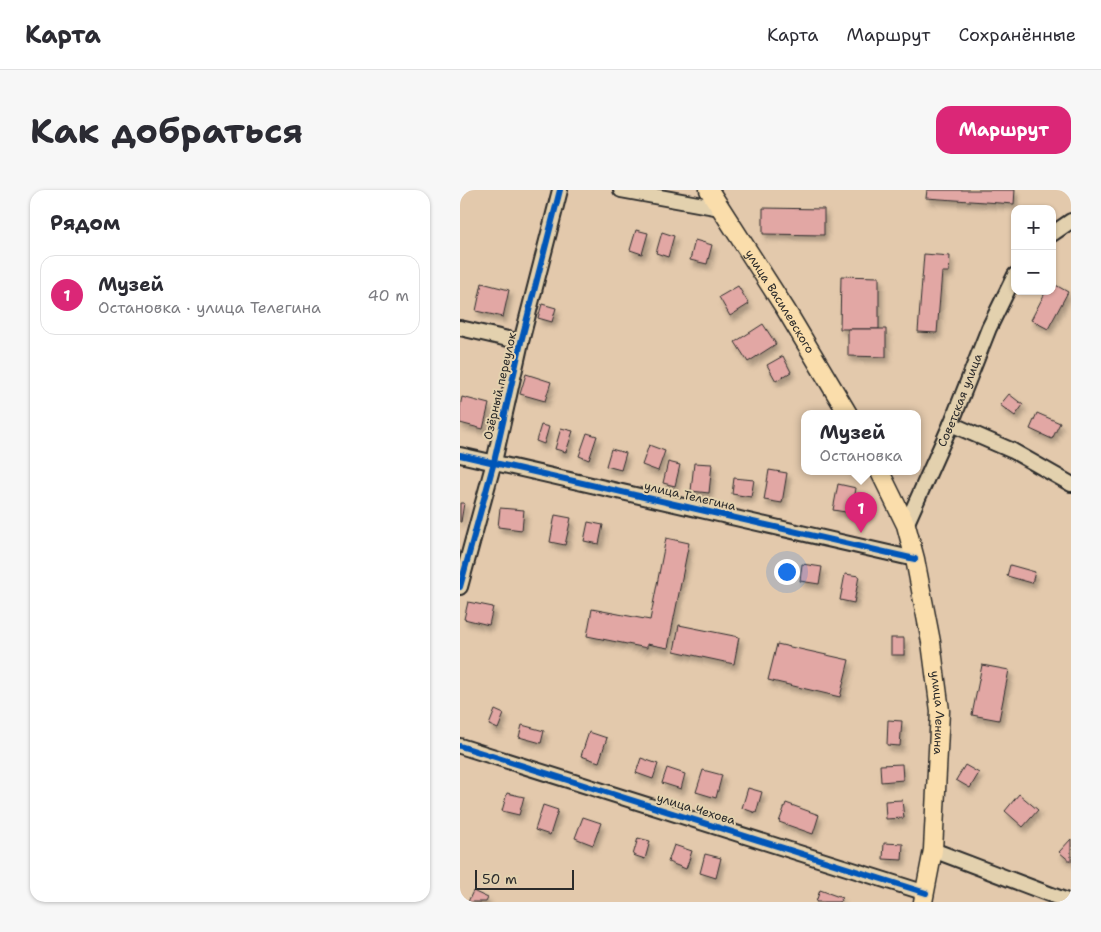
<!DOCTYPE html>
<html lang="ru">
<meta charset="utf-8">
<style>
:root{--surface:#fff;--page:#f7f7f7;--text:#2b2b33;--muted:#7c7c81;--line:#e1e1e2;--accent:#db2777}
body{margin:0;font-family:"Shantell Sans",sans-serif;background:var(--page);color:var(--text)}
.controls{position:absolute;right:15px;top:15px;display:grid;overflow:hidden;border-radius:10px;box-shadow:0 1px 4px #0004}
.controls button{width:45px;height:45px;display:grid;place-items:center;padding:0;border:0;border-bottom:1px solid var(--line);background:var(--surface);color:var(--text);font:25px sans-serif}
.scale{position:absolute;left:15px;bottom:12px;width:99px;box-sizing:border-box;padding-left:5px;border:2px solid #2b2b2b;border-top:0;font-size:14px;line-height:18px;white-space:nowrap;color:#2b2b2b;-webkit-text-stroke:4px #e3d1ae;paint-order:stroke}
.you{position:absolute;left:326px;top:381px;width:18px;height:18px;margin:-12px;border:4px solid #fff;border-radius:50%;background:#1a73e8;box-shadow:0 0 0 8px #1a73e833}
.badge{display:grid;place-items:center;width:32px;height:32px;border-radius:50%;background:var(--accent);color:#fff;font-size:16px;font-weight:700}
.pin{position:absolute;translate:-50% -41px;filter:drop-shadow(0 1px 2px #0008)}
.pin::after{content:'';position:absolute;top:26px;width:18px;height:15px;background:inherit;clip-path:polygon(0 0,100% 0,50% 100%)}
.popup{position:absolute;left:341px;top:220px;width:120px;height:65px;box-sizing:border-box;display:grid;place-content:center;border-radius:10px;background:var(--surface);filter:drop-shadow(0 1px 4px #0005);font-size:16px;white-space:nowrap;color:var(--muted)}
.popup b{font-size:19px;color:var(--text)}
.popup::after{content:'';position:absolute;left:50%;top:100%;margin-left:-10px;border:10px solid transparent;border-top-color:var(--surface)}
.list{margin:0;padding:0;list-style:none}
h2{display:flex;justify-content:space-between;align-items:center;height:65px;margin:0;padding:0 20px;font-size:21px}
h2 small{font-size:16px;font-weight:400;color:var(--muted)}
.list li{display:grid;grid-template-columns:32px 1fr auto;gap:15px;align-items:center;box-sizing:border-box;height:80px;margin:0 10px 10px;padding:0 10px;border:1px solid var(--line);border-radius:15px}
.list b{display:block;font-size:19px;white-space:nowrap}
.list p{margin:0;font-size:16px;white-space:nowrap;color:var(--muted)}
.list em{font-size:16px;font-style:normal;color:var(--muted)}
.map{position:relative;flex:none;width:611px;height:712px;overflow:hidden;border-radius:15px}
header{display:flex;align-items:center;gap:30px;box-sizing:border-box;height:70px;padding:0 25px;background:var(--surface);border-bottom:1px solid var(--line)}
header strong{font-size:24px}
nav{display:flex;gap:28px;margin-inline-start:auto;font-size:18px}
.intro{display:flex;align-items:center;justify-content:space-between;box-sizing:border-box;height:120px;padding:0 30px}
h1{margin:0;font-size:35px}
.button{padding:12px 22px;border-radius:15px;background:var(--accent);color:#fff;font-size:18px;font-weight:700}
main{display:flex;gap:30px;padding:0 30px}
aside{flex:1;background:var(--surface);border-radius:15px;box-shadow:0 1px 4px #0004}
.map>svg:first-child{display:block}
.building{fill:#e2a7a4;stroke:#2b2b2b;filter:url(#shadow)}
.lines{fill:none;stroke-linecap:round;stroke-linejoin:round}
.minor-casing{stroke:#2b2b2b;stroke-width:18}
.major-casing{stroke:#2b2b2b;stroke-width:21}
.minor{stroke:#e3d1ae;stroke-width:14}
.major{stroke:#faddab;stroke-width:18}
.cycleway-casing{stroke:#e3d1ae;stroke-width:9}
.cycleway{stroke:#0057b8;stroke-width:6}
.labels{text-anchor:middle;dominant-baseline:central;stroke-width:4;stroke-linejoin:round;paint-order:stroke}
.street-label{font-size:12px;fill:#2b2b2b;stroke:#e3d1ae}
</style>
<header>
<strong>Карта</strong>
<nav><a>Карта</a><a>Маршрут</a><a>Сохранённые</a></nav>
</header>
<div class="intro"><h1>Как добраться</h1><a class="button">Маршрут</a></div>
<main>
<aside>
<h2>Рядом<small></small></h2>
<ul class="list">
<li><span class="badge">1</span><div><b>Музей</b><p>Остановка · улица Телегина</p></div><em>40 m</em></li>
</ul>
</aside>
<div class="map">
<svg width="611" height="712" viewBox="0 0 611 712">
<defs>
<filter id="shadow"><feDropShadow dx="3" dy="5" stdDeviation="2.5" flood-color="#0004"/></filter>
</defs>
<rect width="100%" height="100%" fill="#e3c9ac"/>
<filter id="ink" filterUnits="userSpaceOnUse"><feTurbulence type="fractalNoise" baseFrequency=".02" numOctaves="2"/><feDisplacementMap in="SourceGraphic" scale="10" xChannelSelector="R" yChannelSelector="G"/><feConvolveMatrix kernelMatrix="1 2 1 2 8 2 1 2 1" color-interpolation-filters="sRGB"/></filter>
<g filter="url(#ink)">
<!-- building -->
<g class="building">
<polygon points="467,0 555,0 554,14 466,8"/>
<polygon points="303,18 364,19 364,45 303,44"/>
<polygon points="176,40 188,43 182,64 170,60"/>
<polygon points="202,42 214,46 208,67 196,63"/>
<polygon points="235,50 252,55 247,74 230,70"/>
<polygon points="464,64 490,66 489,82 482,82 477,143 458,142"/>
<polygon points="381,86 419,87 419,139 380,139"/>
<polygon points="22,93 49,100 43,127 16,121"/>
<polygon points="592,93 608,102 588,139 571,130 586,101 592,101"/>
<polygon points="278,96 289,114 270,126 259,107"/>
<polygon points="82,114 96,118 92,132 78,128"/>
<polygon points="303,134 316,154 288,172 275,152"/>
<polygon points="388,139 426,139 426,167 388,166"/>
<polygon points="323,166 331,182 316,191 307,175"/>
<polygon points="66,184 91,192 85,211 60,204"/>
<polygon points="549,204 563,215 555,226 540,215"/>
<polygon points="2,207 29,214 23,239 0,233 0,217"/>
<polygon points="577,223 600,233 592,249 570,239"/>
<polygon points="81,235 89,237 84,254 76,251"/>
<polygon points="101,238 113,241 106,262 95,259"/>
<polygon points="127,243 137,246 129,270 119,266"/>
<polygon points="189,255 205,261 198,281 182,275"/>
<polygon points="151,259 166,263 161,280 146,276"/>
<polygon points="208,272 220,275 215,296 203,293"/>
<polygon points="234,273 252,274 249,303 231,301"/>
<polygon points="309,280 327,283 322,313 304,310"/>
<polygon points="274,288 294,290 291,307 272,304"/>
<polygon points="378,294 396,298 392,323 373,320"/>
<polygon points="0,313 4,313 1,332 0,332"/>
<polygon points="40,318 64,320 62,340 38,337"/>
<polygon points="95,325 111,328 105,355 90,352"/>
<polygon points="128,332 143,335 139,354 124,351"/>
<polygon points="206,348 229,353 208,458 187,454 187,458 127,446 132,419 190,430"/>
<polygon points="342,374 362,377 359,394 340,391"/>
<polygon points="550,375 575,382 572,393 547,386"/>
<polygon points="385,384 399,386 394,413 380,410"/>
<polygon points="8,412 33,417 29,435 4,429"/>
<polygon points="219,435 279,447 274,474 214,461"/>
<rect x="431" y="448" width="13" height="17"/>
<polygon points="317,454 389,470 380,507 308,490"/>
<polygon points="522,475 549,480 539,530 512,525"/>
<polygon points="35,520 44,524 38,539 29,535"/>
<polygon points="428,530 442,531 440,556 427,555"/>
<polygon points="62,535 84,541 81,553 59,547"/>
<polygon points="129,542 147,548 139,572 121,566"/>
<polygon points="181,568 198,574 193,589 176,583"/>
<polygon points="442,574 443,590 421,592 420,575"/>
<polygon points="505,575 519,583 510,598 496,590"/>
<polygon points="207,578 225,584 221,599 202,593"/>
<polygon points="243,580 262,585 256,608 236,602"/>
<polygon points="288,598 302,602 296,623 282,618"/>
<polygon points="47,603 64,607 59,625 42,621"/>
<polygon points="559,604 578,620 563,637 545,621"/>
<polygon points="442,610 444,628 426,629 425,611"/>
<polygon points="326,613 359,625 353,644 319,632"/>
<polygon points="83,615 98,620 90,645 75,640"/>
<polygon points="123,627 141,633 133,655 115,648"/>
<polygon points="178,648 190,651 185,669 173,665"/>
<polygon points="611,649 611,672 599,662"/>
<polygon points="424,653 443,654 442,670 423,669"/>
<polygon points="214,655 232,661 226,679 208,672"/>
<polygon points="245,664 261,668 256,688 240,683"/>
<polygon points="360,700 382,708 380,712 356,712"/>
<polygon points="13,701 28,708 26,712 8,712"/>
</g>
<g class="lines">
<!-- minor casing -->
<g class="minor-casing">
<g id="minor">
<polyline points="161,0 260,18"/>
<polyline points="592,44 611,31"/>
<polyline points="0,138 61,152"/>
<polyline points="491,234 553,261 611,294"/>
<polyline points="0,265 455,369"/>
<path id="s1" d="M446 335 491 234 529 138 555 85"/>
<polyline points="0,397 34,272 61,152 100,0"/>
<polyline points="0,556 466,703"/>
<polyline points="473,660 610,712"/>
</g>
</g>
<!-- major casing -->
<g class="major-casing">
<g id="major">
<path id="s2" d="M249 0 326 120 388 224"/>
<path id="s3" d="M420 282 446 335 455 369 471 452 480 521 473 660 463 712"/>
</g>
</g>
<!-- minor -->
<use href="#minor" class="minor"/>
<!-- major -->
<use href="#major" class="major"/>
<!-- cycleway casing -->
<g class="cycleway-casing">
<g id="cycleway">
<polyline points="0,265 455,369"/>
<polyline points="0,397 34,272 61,152 100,0"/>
<polyline points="0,556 466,703"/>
</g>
</g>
<!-- cycleway -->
<use href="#cycleway" class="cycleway"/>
</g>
</g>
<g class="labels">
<!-- street labels -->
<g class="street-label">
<text stroke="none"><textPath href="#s2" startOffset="132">улица Василевского</textPath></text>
<text transform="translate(40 196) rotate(-77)">Озёрный переулок</text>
<text stroke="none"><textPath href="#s1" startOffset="136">Советская улица</textPath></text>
<text transform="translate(230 306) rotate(13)">улица Телегина</text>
<text stroke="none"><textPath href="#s3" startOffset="250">улица Ленина</textPath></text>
<text transform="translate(236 619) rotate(17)">улица Чехова</text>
</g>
</g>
</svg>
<div class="controls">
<button>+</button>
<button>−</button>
</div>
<div class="scale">50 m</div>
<div class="you"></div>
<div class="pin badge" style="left:401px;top:343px">1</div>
<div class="popup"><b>Музей</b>Остановка</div>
</div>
</main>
